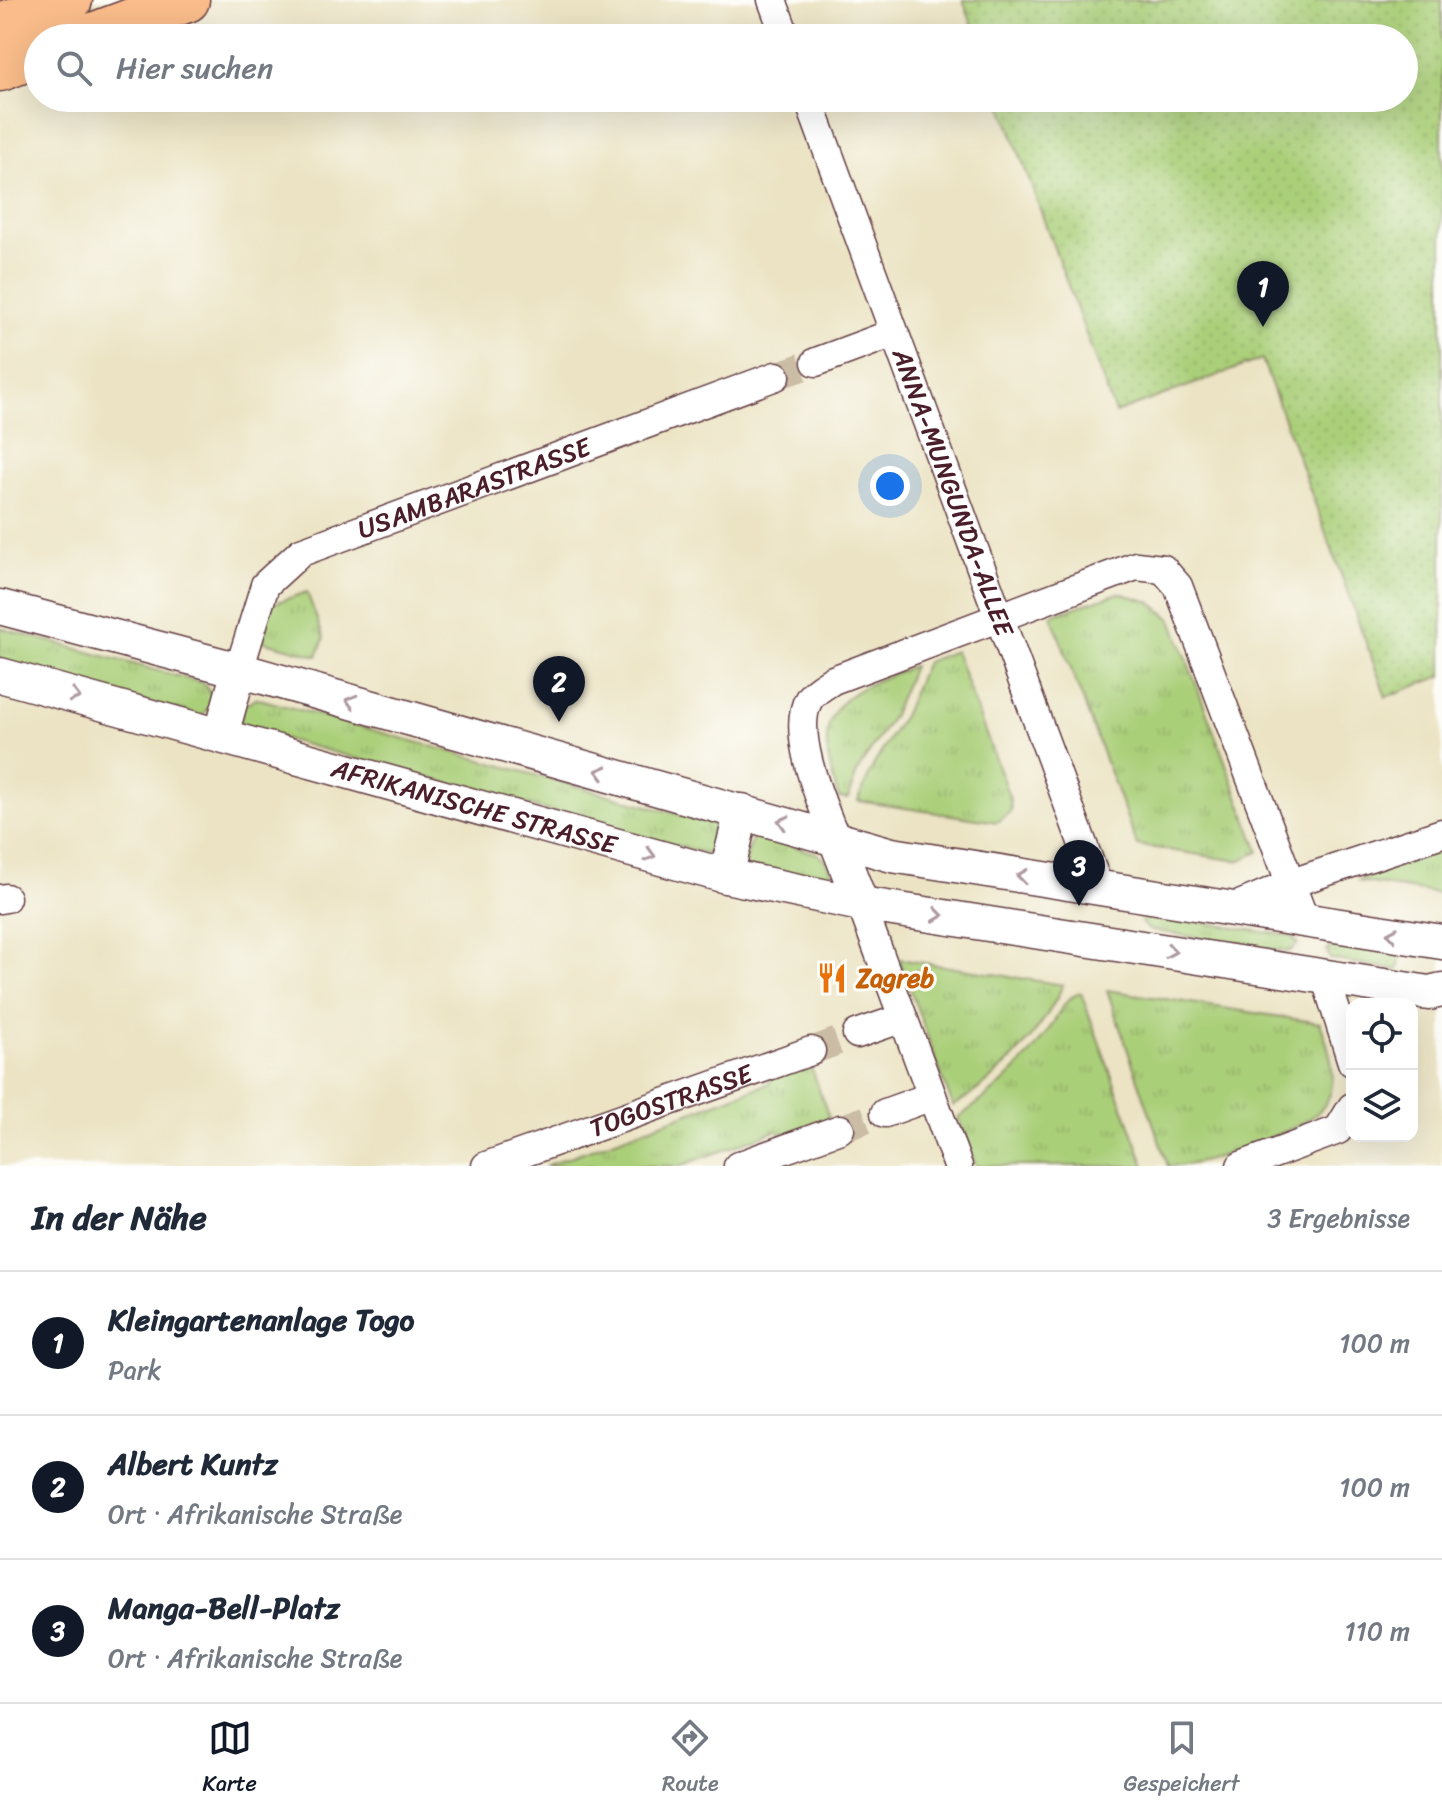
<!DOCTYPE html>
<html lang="de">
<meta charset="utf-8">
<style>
:root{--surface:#fff;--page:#f2f2f3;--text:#1f2937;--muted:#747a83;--line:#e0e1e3;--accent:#111827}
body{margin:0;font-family:Sriracha,sans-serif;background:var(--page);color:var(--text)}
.controls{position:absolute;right:24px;bottom:24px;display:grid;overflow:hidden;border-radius:16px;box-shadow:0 8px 32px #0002}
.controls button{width:72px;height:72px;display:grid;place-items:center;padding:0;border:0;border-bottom:2px solid var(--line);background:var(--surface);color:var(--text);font:40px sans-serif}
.you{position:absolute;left:890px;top:486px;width:28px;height:28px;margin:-20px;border:6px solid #fff;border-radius:50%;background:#1a73e8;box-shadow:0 0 0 12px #1a73e833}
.badge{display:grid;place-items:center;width:52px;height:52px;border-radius:50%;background:var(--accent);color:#fff;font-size:26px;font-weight:700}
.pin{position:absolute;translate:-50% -66px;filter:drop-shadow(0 2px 4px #0008)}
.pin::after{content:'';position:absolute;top:42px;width:28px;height:24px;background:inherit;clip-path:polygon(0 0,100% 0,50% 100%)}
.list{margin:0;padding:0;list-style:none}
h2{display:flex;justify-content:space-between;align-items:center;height:104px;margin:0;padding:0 32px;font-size:34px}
h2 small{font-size:26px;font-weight:400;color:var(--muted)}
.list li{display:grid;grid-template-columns:52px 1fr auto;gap:24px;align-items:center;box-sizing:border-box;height:144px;padding:0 32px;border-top:2px solid var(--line)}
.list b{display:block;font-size:30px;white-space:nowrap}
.list p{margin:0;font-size:26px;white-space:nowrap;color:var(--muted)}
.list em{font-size:26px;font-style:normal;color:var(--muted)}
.icon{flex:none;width:44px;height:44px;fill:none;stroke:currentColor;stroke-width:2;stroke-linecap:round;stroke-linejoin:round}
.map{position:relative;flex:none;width:1442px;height:1166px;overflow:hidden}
.search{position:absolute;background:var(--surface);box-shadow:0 8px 32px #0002;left:24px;right:24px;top:24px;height:88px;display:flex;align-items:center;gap:20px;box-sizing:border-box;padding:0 28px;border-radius:44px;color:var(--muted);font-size:30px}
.sheet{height:536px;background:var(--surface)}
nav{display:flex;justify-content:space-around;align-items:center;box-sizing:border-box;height:112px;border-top:2px solid var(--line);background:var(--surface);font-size:22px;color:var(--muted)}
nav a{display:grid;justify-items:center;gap:4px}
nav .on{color:var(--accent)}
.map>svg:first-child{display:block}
.grass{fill:url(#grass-tufts);stroke:#7a7752;stroke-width:2}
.garden{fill:url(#garden-dots);stroke:#7a7752;stroke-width:2}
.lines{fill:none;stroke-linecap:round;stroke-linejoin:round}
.minor-tunnel{stroke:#cbbca5;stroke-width:28;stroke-dasharray:28 14;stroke-linecap:butt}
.minor-casing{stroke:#623c42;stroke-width:31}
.tertiary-casing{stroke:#623c42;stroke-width:37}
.primary-casing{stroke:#623c42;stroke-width:47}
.minor{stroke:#fff;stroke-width:28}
.tertiary{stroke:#fff;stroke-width:34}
.primary{stroke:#f9bc8a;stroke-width:44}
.oneway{stroke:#ae9aa0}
.labels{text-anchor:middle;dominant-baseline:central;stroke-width:6;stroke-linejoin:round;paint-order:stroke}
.street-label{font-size:26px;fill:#4a1f2b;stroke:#fdfcf7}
.food-label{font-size:26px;font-weight:bold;fill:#c56008;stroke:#fdfcf7;text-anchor:start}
</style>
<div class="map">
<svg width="1442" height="1166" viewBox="0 0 1442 1166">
<defs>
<pattern id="grass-tufts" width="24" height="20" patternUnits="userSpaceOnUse" patternTransform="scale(2)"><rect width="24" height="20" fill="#aacf79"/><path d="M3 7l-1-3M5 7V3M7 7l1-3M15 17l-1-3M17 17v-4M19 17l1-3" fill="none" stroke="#94b169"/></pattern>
<pattern id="garden-dots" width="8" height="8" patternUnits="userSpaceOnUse" patternTransform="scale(2)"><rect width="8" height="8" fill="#aacf79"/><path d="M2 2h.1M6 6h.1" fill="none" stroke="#94b169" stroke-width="1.8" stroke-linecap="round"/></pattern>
</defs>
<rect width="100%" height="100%" fill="#fdfcf7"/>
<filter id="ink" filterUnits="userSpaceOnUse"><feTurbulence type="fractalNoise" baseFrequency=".0125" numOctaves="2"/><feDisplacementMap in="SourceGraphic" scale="16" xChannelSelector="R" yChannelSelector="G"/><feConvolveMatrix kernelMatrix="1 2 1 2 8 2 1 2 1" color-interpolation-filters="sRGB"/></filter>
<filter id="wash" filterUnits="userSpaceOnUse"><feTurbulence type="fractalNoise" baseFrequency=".006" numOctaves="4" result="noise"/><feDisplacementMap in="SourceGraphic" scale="32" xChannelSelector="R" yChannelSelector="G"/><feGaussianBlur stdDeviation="1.8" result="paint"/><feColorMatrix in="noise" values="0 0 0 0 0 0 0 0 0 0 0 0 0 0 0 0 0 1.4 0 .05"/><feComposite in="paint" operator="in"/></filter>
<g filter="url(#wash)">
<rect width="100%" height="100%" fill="#ebe3c3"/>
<!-- grass -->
<g class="grass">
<polygon points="307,592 324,639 317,656 262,641 272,604"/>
<polygon points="1119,593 1151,602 1172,620 1259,852 1238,861 1137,845 1051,615"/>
<polygon points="0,628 203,683 212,695 210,707 201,716 0,664"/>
<polygon points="955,651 1010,799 1011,811 997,822 858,801 873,766 904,714 926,662"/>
<path d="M913 666 893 715 857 772 848 799 839 798C809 710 835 696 913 666Z"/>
<polygon points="256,698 717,825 721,831 715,856 244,728 240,721 243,706"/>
<polygon points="753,835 816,853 826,860 834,877 832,880 744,867"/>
<polygon points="1442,850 1442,894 1357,881"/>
<polygon points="1151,915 1291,936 1298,944 1289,952 1149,930 1141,922"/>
<polygon points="1334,943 1401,954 1398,970 1330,959 1327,951"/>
<path d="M899 959 1063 985C1041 1034 999 1079 953 1106Z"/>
<path d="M1107 990 1320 1023C1351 1106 1324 1118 1250 1145 1222 1156 1198 1166 1168 1166Z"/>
<path d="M1081 993 1145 1166H976L958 1117C996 1093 1027 1062 1052 1025 1060 1012 1065 997 1081 993Z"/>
<polygon points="810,1064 829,1118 780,1136 778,1130 680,1166 545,1166 770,1083 769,1079"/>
</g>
<!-- garden -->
<polygon class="garden" points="963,0 1442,0 1442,676 1386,697 1262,359 1115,413 999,98 1404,98 1404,38 977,38"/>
</g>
<g filter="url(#ink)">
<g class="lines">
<!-- minor-tunnel -->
<g class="minor-tunnel">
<polyline points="776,376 816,362"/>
<polyline points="811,1051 857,1034"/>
<polyline points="840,1129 885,1113"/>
</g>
<!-- minor casing -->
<g class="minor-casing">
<g id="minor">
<polyline points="772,0 786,38"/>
<path id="s1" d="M808 98 1099 888"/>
<polyline points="816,362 894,333"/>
<path id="s2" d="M239 670 265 585 301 552 776 376"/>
<path d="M835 837C822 804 790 732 809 699 814 691 825 685 833 680L1136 566 1163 569 1178 586 1304 919"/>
<polyline points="0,899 6,898"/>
<polyline points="861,904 958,1166"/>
<polyline points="1235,907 1289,884 1442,833"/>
<polyline points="1325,976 1352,1062"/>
<polyline points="857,1034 903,1018"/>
<polyline points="885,1113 932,1096"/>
<path id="s3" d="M486 1166 811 1051"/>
<polyline points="738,1166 840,1129"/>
<polyline points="1241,1166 1338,1130 1352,1107"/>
</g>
</g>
<!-- tertiary casing -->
<g class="tertiary-casing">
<g id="tertiary">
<polyline points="0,607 239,670 892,855 1442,942"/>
<path id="s4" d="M0 675 726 876 861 904 1429 993 1442 990"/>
<polyline points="221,735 239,670"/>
<polyline points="835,837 861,904"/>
<polyline points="726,876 742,811"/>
</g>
</g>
<!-- primary casing -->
<g class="primary-casing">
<g id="primary">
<polyline points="0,25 70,0"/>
<polyline points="85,38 187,0"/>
<polyline points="0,69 38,55"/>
</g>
</g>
<!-- minor -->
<use href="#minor" class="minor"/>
<!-- tertiary -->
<use href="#tertiary" class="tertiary"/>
<!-- primary -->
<use href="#primary" class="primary"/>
</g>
<!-- one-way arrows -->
<defs><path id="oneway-chevron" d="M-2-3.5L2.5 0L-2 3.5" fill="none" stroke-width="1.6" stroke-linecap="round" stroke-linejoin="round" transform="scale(2)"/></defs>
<g class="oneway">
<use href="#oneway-chevron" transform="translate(75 696) rotate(15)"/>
<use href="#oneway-chevron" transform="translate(351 701) rotate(-164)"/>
<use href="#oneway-chevron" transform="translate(601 772) rotate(-165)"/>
<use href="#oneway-chevron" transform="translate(783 822) rotate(-164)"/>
<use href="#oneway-chevron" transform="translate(650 855) rotate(16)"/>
<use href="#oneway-chevron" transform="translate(1022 876) rotate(-172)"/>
<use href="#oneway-chevron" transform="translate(938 915) rotate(8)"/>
<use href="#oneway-chevron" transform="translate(1392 934) rotate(-170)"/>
<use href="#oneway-chevron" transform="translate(1171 951) rotate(9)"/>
</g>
</g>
<!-- icons -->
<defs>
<g id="restaurant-bare" transform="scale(2.4)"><path d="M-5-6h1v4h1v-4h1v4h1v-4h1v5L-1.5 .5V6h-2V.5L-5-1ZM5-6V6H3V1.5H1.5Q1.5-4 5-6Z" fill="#e8710a" stroke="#fdfcf7" stroke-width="2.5" paint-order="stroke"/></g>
</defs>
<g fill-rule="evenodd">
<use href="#restaurant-bare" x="832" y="978"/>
</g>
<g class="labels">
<!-- street labels -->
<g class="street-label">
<text stroke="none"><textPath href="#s2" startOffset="322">USAMBARASTRASSE</textPath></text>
<text stroke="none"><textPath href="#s1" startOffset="420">ANNA-MUNGUNDA-ALLEE</textPath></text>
<text stroke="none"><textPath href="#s4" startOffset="492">AFRIKANISCHE STRASSE</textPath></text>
<text stroke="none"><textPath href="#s3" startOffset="196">TOGOSTRASSE</textPath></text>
</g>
<!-- food labels -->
<g class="food-label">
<text x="856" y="978">Zagreb</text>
</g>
</g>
</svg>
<div class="controls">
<button><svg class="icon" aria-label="locate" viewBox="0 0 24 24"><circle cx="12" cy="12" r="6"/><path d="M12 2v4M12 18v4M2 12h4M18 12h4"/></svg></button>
<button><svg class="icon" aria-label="layers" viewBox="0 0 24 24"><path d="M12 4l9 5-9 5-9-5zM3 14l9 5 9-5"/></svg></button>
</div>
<div class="you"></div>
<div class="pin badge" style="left:1263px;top:327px">1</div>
<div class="pin badge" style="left:559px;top:722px">2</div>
<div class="pin badge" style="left:1079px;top:906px">3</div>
<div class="search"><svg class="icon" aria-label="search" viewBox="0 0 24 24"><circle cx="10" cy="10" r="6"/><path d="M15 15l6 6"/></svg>Hier suchen</div>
</div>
<section class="sheet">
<h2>In der Nähe<small>3 Ergebnisse</small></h2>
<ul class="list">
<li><span class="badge">1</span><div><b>Kleingartenanlage Togo</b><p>Park</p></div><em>100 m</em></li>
<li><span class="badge">2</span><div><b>Albert Kuntz</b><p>Ort · Afrikanische Straße</p></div><em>100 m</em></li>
<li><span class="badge">3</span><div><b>Manga-Bell-Platz</b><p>Ort · Afrikanische Straße</p></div><em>110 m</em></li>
</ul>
</section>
<nav>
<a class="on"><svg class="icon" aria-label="map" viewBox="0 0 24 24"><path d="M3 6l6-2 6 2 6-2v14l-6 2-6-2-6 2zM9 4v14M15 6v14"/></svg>Karte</a>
<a><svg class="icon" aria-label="directions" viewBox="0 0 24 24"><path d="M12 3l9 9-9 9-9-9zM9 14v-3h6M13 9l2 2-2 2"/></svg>Route</a>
<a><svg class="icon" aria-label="saved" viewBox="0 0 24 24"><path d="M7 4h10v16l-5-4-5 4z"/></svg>Gespeichert</a>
</nav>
